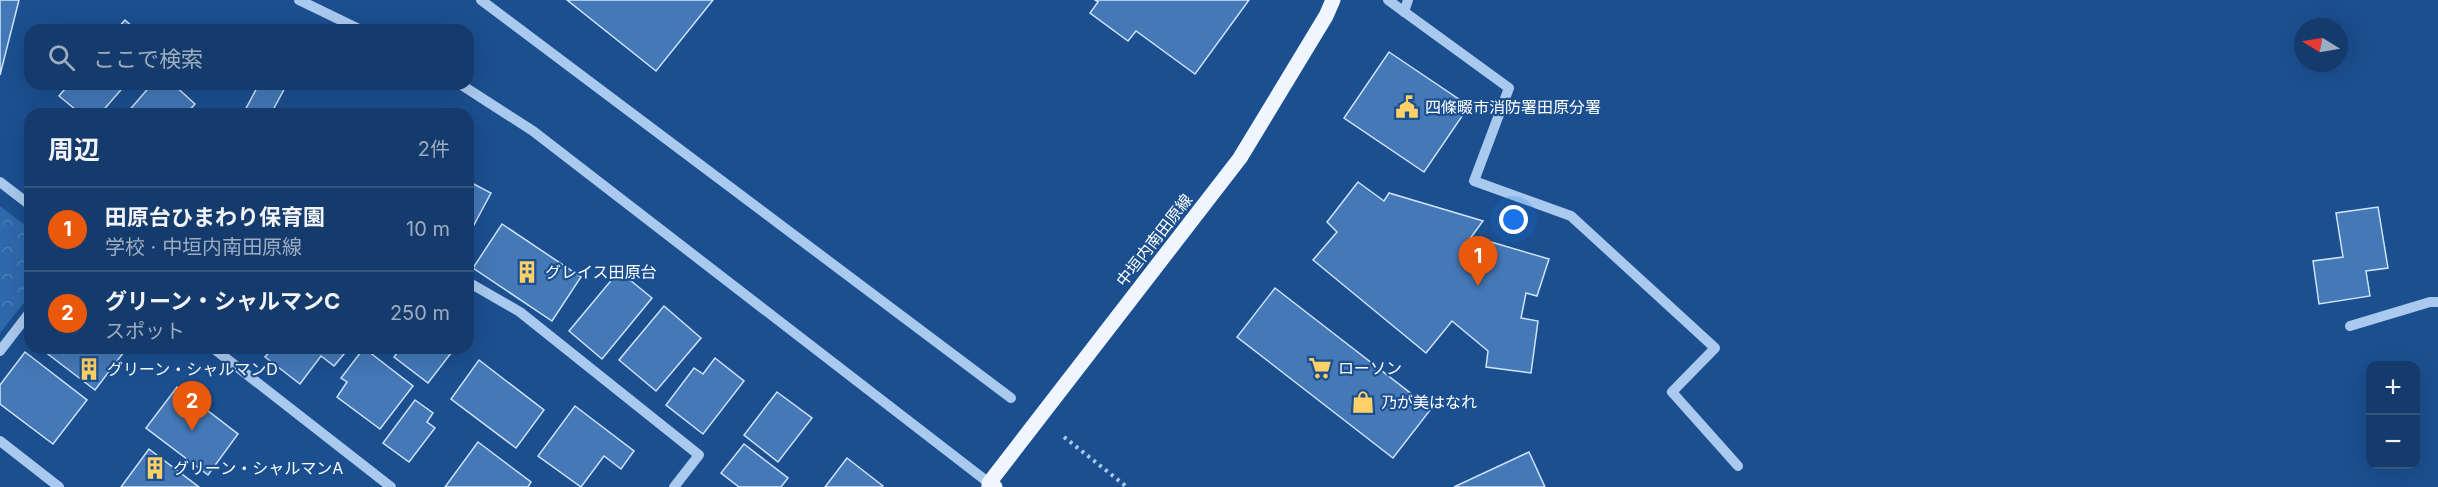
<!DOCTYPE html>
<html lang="ja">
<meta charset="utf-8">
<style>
:root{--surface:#143b6b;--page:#1d4271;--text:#f1f3f6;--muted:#9dadc1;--line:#33557e;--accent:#ea580c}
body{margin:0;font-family:Inter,"Noto Sans JP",sans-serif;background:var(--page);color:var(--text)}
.controls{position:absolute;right:18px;bottom:18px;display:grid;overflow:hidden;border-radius:12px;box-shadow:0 6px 24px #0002}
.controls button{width:54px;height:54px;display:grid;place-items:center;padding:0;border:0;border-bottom:2px solid var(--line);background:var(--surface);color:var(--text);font:30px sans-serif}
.compass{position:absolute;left:2294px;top:18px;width:54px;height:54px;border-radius:50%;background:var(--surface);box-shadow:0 6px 24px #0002;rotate:281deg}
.you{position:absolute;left:1514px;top:220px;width:21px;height:21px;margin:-15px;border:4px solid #fff;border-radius:50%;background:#1a73e8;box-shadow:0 0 0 9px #1a73e833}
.badge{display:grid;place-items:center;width:39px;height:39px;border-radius:50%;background:var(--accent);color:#fff;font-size:20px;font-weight:700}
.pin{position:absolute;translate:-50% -50px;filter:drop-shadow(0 2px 3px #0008)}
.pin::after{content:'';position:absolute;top:32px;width:21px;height:18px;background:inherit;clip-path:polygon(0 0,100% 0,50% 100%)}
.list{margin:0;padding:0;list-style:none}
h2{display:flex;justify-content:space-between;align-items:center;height:78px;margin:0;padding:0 24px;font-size:26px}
h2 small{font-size:20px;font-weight:400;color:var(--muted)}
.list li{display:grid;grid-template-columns:39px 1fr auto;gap:18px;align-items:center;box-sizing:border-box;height:84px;padding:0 24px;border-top:2px solid var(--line)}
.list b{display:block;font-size:22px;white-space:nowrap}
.list p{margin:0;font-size:20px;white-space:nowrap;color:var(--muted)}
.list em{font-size:20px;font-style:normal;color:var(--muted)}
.icon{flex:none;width:33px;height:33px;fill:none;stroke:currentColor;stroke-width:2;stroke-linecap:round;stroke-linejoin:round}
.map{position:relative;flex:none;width:2438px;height:487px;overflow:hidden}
.search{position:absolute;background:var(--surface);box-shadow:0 6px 24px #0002;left:24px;top:24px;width:450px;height:66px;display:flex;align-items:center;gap:15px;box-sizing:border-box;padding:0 21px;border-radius:18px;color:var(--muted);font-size:22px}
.panel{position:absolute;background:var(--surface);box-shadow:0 6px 24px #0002;left:24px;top:108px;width:450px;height:246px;border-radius:18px}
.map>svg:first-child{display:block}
.forest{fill:url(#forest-crowns)}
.building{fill:#4478b7;stroke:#cfe3fa;stroke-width:1.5}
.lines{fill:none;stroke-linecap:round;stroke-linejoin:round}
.path{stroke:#a9c9ee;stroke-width:4;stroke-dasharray:3 4.5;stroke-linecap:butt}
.minor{stroke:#a9c9ee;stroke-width:10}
.major{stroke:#f0f6ff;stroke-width:15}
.labels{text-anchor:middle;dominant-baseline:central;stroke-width:4.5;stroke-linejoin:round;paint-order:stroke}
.poi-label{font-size:16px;fill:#fff;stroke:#1b4f8f;text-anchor:start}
.street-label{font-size:16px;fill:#fff;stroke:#1b4f8f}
</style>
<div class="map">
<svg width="2438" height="487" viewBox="0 0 2438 487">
<defs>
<pattern id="forest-crowns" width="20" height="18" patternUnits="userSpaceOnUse" patternTransform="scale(1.5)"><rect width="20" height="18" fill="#2e69ad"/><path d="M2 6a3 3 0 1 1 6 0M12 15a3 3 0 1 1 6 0" fill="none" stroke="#4d80b9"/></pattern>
</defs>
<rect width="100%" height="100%" fill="#1b4f8f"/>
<!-- forest -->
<polygon class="forest" points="0,206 30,229 30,295 0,333"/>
<!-- building -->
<g class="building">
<polygon points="0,0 19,0 0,75"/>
<polygon points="567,0 713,0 656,71"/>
<polygon points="1095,0 1249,0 1195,74 1136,31 1128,41 1090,13 1098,2"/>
<polygon points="125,20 136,30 116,30"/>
<polygon points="1389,52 1469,106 1424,172 1344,118"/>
<polygon points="69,84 126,84 100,114 81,114 59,96"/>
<polygon points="152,84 173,84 195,104 186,114 126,114"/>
<polygon points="259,84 287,84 273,110 279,114 243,114"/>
<polygon points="468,181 491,193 468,236"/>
<polygon points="1358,182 1384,201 1389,193 1483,221 1461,251 1482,263 1491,242 1549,259 1537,296 1526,293 1521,318 1538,321 1531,373 1486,367 1488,351 1452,321 1426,353 1313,260 1337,232 1327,222"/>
<polygon points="2378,207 2388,268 2366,271 2370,296 2319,304 2313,261 2343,257 2336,213"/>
<polygon points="502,224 581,277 552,321 473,268"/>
<polygon points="619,271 652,298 602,359 569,331"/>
<polygon points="1275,288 1431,409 1393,458 1237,337"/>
<polygon points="664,306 701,338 656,391 619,360"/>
<polygon points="40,348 127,348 95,390"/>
<polygon points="273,348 349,348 334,366 321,356 300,384 265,357"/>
<polygon points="364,348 413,386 380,429 337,397 347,382 341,378"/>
<polygon points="401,348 455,348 428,383 394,357"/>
<polygon points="25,352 87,400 53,444 0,404 0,385"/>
<polygon points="715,358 744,381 703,434 666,405 694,368 703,374"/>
<polygon points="479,360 544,410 516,448 451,399"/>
<polygon points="177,387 238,434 208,475 146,428"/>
<polygon points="777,392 812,418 778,462 744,435"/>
<polygon points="415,400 433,413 427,422 435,428 409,462 383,443"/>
<polygon points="575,406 634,451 621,469 604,456 581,487 538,456"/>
<polygon points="478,442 531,482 528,487 445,487"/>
<polygon points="744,444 788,478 781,487 739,487 721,473"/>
<polygon points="149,449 199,487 121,487"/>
<polygon points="1529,452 1545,487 1454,487"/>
<polygon points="847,458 883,486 882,487 825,487"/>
</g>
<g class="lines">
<!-- path -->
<polyline class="path" points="1064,437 1127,487"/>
<!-- minor -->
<g class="minor">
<polyline points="299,0 361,30"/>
<polyline points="481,0 1011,398"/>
<polyline points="1388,0 1509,88 1474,181 1571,216 1715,348 1672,392 1738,466"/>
<polyline points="1404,12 1408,0"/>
<polyline points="460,84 533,131 989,483 986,487"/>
<polyline points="0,182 30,205"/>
<polyline points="468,282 520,312 699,455 674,487"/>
<polyline points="2350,326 2430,302 2438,302"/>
<polyline points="213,348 391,487"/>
<polyline points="0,351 30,312"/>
<polyline points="0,441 59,487"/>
</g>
<!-- major -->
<polyline class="major" points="995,487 989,483 1240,158 1326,16 1333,0"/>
</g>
<!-- icons -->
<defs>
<g id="civic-bare" transform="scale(1.8)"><path d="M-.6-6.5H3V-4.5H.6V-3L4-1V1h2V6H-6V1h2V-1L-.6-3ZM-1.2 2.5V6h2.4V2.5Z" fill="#ffd166" stroke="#1b4f8f" stroke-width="2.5" paint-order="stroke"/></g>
<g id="building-bare" transform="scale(1.8)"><path d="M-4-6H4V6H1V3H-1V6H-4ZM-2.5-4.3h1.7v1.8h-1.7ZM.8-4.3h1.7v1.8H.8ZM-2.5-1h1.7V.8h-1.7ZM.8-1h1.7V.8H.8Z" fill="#ffd166" stroke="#1b4f8f" stroke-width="2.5" paint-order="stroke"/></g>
<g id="supermarket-bare" transform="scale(1.8)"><path d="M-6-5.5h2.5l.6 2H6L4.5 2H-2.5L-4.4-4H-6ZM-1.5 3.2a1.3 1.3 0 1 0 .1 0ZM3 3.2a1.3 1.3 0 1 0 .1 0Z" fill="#ffd166" stroke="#1b4f8f" stroke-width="2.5" paint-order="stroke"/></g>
<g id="shop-bare" transform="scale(1.8)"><path d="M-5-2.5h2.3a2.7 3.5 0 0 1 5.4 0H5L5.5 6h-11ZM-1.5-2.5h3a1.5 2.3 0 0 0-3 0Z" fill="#ffd166" stroke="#1b4f8f" stroke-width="2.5" paint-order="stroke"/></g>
</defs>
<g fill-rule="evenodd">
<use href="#civic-bare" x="1407" y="107"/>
<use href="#building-bare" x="527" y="272"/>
<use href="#supermarket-bare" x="1320" y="368"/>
<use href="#building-bare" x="89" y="369"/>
<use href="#shop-bare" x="1363" y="402"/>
<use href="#building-bare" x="155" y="468"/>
</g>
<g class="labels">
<!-- poi labels -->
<g class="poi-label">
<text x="1425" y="107">四條畷市消防署田原分署</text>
<text x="545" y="272">グレイス田原台</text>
<text x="1338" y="368">ローソン</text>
<text x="107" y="369">グリーン・シャルマンD</text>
<text x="1381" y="402">乃が美はなれ</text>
<text x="173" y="468">グリーン・シャルマンA</text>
</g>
<!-- street labels -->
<g class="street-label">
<text transform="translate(1154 240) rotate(-52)">中垣内南田原線</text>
</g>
</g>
</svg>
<div class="controls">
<button>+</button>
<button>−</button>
</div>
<svg class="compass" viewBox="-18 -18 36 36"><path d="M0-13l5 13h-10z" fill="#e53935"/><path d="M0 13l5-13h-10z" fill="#9dadc1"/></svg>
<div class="you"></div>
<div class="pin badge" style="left:1478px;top:286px">1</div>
<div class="pin badge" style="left:192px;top:431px">2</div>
<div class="search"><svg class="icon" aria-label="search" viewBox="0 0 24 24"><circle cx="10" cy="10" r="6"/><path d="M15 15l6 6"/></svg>ここで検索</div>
<section class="panel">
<h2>周辺<small>2件</small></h2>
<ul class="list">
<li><span class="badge">1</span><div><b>田原台ひまわり保育園</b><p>学校 · 中垣内南田原線</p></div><em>10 m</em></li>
<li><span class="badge">2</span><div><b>グリーン・シャルマンC</b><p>スポット</p></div><em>250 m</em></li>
</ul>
</section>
</div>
